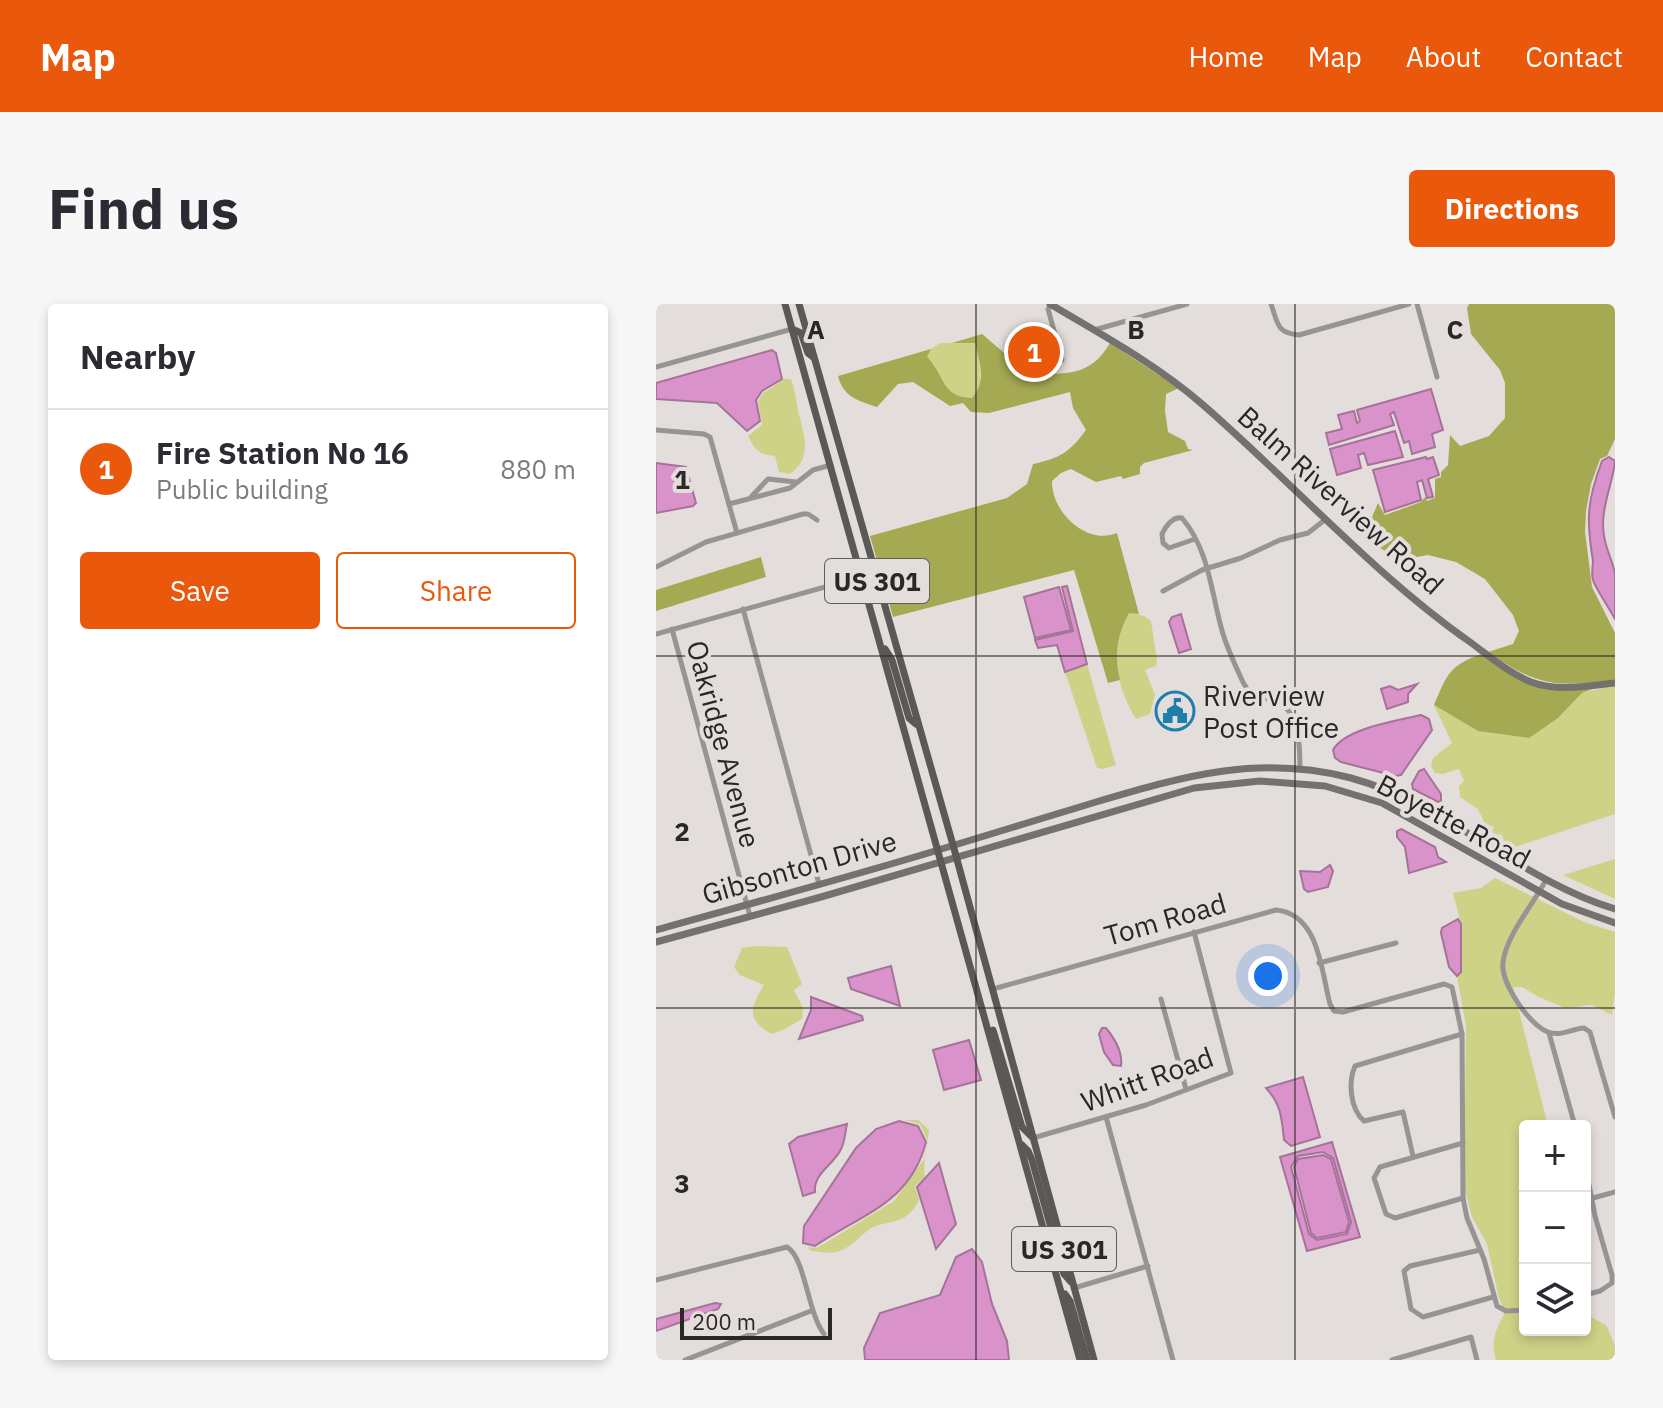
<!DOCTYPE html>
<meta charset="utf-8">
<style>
:root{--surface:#fff;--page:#f7f7f7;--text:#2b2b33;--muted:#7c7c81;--line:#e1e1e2;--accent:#ea580c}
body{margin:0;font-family:"IBM Plex Sans",sans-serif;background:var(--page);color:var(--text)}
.controls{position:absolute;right:24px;bottom:24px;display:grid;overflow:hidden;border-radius:8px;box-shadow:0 4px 12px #0003}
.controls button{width:72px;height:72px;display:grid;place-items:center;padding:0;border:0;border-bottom:2px solid var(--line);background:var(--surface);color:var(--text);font:40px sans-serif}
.scale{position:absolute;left:24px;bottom:20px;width:152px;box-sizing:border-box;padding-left:8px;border:4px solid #2a2827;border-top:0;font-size:22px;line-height:28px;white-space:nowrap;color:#2a2827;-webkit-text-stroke:6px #e3dddb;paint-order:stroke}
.you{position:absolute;left:612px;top:672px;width:28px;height:28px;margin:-20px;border:6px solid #fff;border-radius:50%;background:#1a73e8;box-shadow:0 0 0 12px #1a73e833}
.badge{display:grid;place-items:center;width:52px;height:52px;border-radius:50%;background:var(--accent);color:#fff;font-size:26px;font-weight:700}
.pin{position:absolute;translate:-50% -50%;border:4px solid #fff;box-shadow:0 2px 8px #0006}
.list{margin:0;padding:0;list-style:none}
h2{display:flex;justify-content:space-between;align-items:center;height:104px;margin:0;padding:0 32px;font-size:34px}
h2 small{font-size:26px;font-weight:400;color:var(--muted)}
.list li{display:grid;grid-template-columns:52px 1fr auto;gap:24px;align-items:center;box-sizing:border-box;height:120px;padding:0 32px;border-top:2px solid var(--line)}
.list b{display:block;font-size:30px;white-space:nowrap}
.list p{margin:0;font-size:26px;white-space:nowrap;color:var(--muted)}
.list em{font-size:26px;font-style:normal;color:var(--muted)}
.actions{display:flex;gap:16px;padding:24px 32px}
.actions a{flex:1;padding:18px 0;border:2px solid var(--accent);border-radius:8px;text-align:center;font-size:28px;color:var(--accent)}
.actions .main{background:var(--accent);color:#fff}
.icon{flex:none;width:44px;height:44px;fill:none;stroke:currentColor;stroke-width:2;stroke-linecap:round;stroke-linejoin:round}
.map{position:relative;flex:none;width:959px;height:1056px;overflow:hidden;border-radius:8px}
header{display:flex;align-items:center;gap:48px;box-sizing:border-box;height:112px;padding:0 40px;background:var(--accent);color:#fff}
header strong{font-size:38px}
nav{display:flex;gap:44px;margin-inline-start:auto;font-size:28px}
.intro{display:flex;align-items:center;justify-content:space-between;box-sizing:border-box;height:192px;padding:0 48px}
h1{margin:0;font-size:56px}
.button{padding:20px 36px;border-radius:8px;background:var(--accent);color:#fff;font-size:28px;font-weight:700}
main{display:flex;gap:48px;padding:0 48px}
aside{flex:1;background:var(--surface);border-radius:8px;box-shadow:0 4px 12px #0003}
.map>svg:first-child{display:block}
.green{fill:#ced286}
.forest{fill:#a5a952}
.water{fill:#da93ca;stroke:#a57399;stroke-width:2;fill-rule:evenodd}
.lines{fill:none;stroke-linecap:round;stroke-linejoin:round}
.street{stroke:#979593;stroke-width:5}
.secondary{stroke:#74726f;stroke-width:7}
.primary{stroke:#5b5956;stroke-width:7}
.grid{fill:none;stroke:#2a2827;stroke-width:2;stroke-opacity:0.55}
.labels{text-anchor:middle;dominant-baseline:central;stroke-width:8;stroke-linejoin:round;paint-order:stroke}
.shield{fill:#e3dddb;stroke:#625e5d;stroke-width:2}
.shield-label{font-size:26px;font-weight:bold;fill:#2a2827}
.street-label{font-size:28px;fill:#2a2827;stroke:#e3dddb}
.poi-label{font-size:28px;fill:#2a2827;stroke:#e3dddb;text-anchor:start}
.grid-label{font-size:26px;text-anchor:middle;font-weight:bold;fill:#2a2827;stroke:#e3dddb;stroke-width:8;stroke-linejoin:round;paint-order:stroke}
</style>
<header>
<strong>Map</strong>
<nav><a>Home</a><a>Map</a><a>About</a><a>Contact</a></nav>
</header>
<div class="intro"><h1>Find us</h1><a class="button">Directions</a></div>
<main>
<aside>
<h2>Nearby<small></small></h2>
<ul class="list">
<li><span class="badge">1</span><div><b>Fire Station No 16</b><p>Public building</p></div><em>880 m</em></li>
</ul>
<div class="actions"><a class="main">Save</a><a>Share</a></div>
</aside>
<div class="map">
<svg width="959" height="1056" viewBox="0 0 959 1056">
<rect width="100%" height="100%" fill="#e3dddb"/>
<!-- green -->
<g class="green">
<path d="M284 39H319C324 60 330 76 316 94 285 93 289 71 270 53L275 45Z"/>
<path d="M128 75H135C139 86 140 95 142 106 147 129 158 153 134 170L123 168 119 152C103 151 99 146 92 132L106 121 102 97 107 89Z"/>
<path d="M473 308 488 312 495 317 501 357 500 362 489 366 499 391 494 410 480 415C459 381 454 343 473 308Z"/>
<polygon points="431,360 460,461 447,465 441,464 409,368"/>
<polygon points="959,381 959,510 859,543 849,539 845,529 841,533 836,528 838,523 829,520 822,505 804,493 803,482 808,477 803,465 787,470 779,469 775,462 777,454 796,439 778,401 822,427 902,414 926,389"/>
<polygon points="959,555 959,595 907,571"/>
<path d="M839 574 928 618 959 628V688L956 711 936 701 909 704 883 693 866 683H857L892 822H869V1026H929V1010L950 1021 959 1041V1056H840C834 1036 840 1026 849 1008L843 994 831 940 816 913 808 882 810 722 801 672 805 668V620L797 589 825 584Z"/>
<path d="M100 642 131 643 146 680 138 686 147 704 146 715 127 726 116 730C89 716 95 702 108 681L84 671 78 663 86 644Z"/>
<path d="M249 816H262L273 826C272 841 266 858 269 873L259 882 263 896C250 924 229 914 211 927 202 934 192 946 180 948 173 950 162 947 155 947L152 943 161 944 238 897 268 855 272 838 264 820Z"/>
</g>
<!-- forest -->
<g class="forest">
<path d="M813 0H959V135L951 152 944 155 935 180 930 207 929 228 936 283 959 329V376C900 383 882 383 832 348L857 340 863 327 857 311 829 275 800 258 772 251 744 256 716 239 713 220 722 199 729 211 765 198 769 193 771 197 779 194V175L785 173V168L792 161 794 131 804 142 833 132 849 114V79L844 66 815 30 811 4Z"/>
<path d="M326 30 375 72C410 68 434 74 454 39L521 83V85L510 90 509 107 512 128 529 137 532 145 537 146 488 159 484 163V170L467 175 465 172 440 178 415 165 405 169 396 177C395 207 430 242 461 229L483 310 473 309C461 331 458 351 464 376L452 379 418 266 237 313 214 232 351 194 371 180 377 160C404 154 413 149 430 126L417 104 414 88 333 109 315 108 307 99 294 102 257 78 242 80 221 103C203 97 187 93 182 72L275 45 271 53C289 71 285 93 316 94 331 75 324 61 319 39H296Z"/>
<polygon points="105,253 110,273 0,307 0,286"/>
<path d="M826 350 874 380 942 383 926 389 902 414 873 434 822 427 778 401C791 371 793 361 826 350Z"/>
</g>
<!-- water -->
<g class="water">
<polygon points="116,46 120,49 126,75 106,87 100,96 104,117 91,127 61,99 0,95 0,79"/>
<polygon points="775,85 787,126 776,130 779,143 756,150 753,137 748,139 738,108 734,110 738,121 673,141 670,129 686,125 682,111 698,107 701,119 704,117 701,106"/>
<polygon points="739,127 747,153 712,161 708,149 702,151 705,164 681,171 674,145"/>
<polygon points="770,153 771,155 777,153 783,171 772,175 777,193 771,194 766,176 761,178 765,196 729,208 717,166"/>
<path d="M953 153 959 157C957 178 947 198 947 220 947 240 955 252 959 269 959 283 959 301 959 315 954 306 939 283 937 276 935 270 937 263 937 257 930 215 931 197 946 157Z"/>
<polygon points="0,159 30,163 40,199 37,202 0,209"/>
<polygon points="411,282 431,360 409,368 401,341 382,344 379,336 417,327 406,283"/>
<polygon points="403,283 415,326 379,334 368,293"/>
<polygon points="525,310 535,345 523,349 513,318 516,313"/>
<polygon points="761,380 752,390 752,398 731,405 725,385 734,382 742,386"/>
<path d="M765 411 773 415 776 426 745 471 739 472 685 458 679 454 677 446C689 424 741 417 765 411Z"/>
<polygon points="768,465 785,490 785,497 782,498 757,485 756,480 763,467"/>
<polygon points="745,525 779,543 782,553 790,558 753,569 749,543 741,533 741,527"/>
<polygon points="674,561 677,567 672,583 652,588 648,585 644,567 664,568"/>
<polygon points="802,615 805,620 805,668 801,672 793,663 785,629 786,624"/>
<polygon points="235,662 244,702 195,685 192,674"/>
<polygon points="155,693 206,712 207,716 143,735 155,706"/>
<path d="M446 724H450C459 735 467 748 465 762L457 761 448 748 443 730Z"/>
<polygon points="313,736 325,776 288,786 277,746"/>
<path d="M647 773 664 833 635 842 628 836C626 815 625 800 610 784Z"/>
<path d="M243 817 262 822 270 838C254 900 205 910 159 942L147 939 148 922 200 844 220 825Z"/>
<path d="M191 820C189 828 189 838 185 845 178 861 157 869 159 888L147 892 133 840 142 833Z"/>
<path d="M676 838 704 933 651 947 624 853ZM667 848 677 854 695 918 691 930 661 936 653 930 635 863 642 852Z"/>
<polygon points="667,851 675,855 693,918 690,928 661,934 655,929 638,863 642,855"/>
<polygon points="283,859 300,920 280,945 261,883"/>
<polygon points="316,945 326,958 336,1000 351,1037 353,1056 209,1056 208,1044 224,1009 284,991 300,953"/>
<polygon points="59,999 65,1000 62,1005 0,1027 0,1015"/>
</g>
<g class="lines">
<!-- street -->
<g class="street">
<path d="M615 0C622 19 620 29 643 31L753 0"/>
<polyline points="761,0 781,73"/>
<polyline points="395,1 392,5 406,56"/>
<polyline points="438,26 531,0"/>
<polyline points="0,63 136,25"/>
<polyline points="0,126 48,130 54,133 81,229"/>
<polyline points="95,193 112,175 140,178"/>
<polyline points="73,200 134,184 157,166 175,161"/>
<path d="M539 235 513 244 507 239 506 230C510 222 516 212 526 214 554 247 555 290 567 330 572 346 579 361 586 376 594 394 605 392 621 398 644 407 644 445 644 465"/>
<polyline points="0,263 50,238 147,210 152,210 161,216"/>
<polyline points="507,287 546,266 585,254 624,236 652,229 670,215"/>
<polyline points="87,305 163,580"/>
<polyline points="16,325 94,612"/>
<polyline points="0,330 205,273"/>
<path d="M890 576C878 599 850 632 847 658 844 678 873 721 892 728 904 733 915 725 928 724L934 728 959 813"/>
<polyline points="663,659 740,639"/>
<path d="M337 685 620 606C663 610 665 666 674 700L678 707 687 708 788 680 796 683 806 730 807 894 811 914 828 955 841 1002 850 1007 869 1006"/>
<polyline points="505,695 530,785"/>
<polyline points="893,729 919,822"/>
<polyline points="450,813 517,1056"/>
<polyline points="377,834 490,801 575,769 538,628"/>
<polyline points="807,839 724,863 718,874 730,910 739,914 807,894"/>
<path d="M757 852 747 808 708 817C694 805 692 778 699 762L806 730"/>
<polyline points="929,860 939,912 956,971 956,979 944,987 929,991"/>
<polyline points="937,894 959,888"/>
<polyline points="824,946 754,962 748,967 755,1005 767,1013 837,993"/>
<path d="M0 976 131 943C149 953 152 1010 168 1030"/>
<polyline points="418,984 492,962"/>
<polyline points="29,1056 155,1007"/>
<polyline points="736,1056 815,1033 821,1056"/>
</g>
<!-- secondary -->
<g class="secondary">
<path d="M394 0C446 31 500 60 546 100 636 178 716 269 814 338 833 352 853 369 875 378 902 388 931 382 959 379"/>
<path d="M0 626C93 600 186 575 279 547 333 531 386 514 440 498 528 472 603 450 695 474 790 500 864 576 959 605"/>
<polyline points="0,638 165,593 538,484 604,477 669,482 726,499 906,600 959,619"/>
</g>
<!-- primary -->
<g class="primary">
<polyline points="129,0 424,1056"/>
<polyline points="143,0 297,541 438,1056"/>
<polyline points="136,25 145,29 152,49 157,53"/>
<polyline points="229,345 236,356 253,414 260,420"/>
<polyline points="337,726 366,823 377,834"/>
<polyline points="366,841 372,847 376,856 408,970 415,978"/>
<polyline points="409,990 414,997 431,1056"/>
</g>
</g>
<!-- grid -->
<path class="grid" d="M320 0V1056M639 0V1056M0 352H959M0 704H959"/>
<!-- icons -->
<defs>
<g id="civic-ring" transform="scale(2)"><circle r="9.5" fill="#e3dddb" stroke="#1d7fab" stroke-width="1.5"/><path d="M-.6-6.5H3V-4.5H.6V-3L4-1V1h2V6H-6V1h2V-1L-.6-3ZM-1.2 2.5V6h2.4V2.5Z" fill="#1d7fab"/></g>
</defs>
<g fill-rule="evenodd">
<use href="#civic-ring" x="519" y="407"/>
</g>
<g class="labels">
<!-- shield labels -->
<g class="shield">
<rect x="169" y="255" width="104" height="44" rx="6"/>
<rect x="356" y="923" width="104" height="44" rx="6"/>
</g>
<g class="shield-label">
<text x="221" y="277">US 301</text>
<text x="408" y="945">US 301</text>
</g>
<!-- street labels -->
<g class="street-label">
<text transform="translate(685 196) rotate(42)">Balm Riverview Road</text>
<text transform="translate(68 440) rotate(75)">Oakridge Avenue</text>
<text transform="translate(798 517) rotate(28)">Boyette Road</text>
<text transform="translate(143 563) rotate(-16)">Gibsonton Drive</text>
<text transform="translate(509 615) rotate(-16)">Tom Road</text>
<text transform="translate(491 775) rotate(-20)">Whitt Road</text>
</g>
<!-- poi labels -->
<g class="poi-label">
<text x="547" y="391">Riverview<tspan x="547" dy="32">Post Office</tspan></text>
</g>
</g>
<g class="grid-label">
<text x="160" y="35">A</text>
<text x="480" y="35">B</text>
<text x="799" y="35">C</text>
<text x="26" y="185">1</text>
<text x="26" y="537">2</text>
<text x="26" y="889">3</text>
</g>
</svg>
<div class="controls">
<button>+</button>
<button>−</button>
<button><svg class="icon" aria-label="layers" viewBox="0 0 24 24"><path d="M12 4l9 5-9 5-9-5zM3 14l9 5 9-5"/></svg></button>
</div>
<div class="scale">200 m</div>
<div class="you"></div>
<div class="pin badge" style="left:378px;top:48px">1</div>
</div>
</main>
